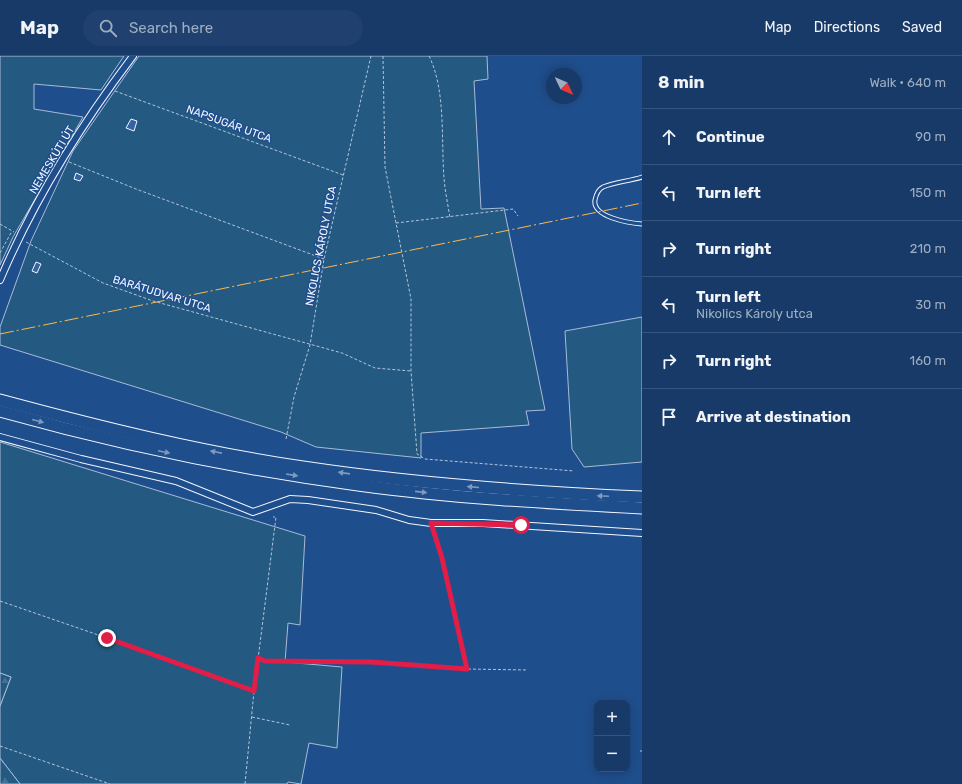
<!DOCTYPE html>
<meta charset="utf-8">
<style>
:root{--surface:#173a69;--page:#20416f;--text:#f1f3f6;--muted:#9eadc0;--line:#36547d}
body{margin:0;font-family:Rubik,sans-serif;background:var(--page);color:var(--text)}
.controls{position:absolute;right:12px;bottom:12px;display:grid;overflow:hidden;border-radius:8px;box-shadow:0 2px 10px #0003}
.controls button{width:36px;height:36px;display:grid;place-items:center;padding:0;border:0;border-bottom:1px solid var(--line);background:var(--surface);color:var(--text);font:20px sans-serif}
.compass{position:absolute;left:546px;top:12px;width:36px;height:36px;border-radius:50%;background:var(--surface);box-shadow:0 2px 10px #0003;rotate:134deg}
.stop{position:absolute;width:12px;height:12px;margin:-9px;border:3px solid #e11d48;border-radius:50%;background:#fff}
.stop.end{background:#e11d48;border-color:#fff;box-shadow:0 1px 4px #0008}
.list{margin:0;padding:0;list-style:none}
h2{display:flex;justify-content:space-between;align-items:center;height:52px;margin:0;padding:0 16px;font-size:17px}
h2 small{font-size:13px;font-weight:400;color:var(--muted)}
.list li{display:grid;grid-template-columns:26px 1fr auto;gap:12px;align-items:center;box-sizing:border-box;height:56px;padding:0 16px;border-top:1px solid var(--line)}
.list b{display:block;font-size:15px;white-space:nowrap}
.list p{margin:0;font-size:13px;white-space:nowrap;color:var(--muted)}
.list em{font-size:13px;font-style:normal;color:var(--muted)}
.icon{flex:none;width:22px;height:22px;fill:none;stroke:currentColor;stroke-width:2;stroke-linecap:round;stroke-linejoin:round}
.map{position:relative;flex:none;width:642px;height:728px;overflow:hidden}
header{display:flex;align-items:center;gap:24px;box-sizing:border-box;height:56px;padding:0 20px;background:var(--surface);border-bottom:1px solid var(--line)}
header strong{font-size:19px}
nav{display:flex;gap:22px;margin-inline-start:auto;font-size:14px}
.search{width:280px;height:36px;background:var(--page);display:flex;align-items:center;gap:10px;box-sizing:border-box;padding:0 14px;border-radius:22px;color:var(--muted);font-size:15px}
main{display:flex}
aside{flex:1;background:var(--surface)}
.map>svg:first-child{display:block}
.green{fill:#245a82;stroke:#a8bbd7}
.forest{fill:url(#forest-firs);stroke:#a8bbd7}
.building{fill:#3563a3;stroke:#f2f6ff}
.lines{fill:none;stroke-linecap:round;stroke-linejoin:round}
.lane-casing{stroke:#f2f6ff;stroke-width:5}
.street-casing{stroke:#f2f6ff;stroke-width:8}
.highway-casing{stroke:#f2f6ff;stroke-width:13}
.path{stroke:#b3c4dc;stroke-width:1;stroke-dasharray:3 2;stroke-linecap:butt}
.lane{stroke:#1f4e8c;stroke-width:3}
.street{stroke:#1f4e8c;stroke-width:6}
.highway{stroke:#1f4e8c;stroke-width:11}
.power{stroke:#ffb74d;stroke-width:1;stroke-dasharray:14 3 2 3;stroke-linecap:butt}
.oneway{fill:#7e9ac0}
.route{stroke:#e11d48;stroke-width:5}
.labels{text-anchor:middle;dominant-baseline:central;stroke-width:3;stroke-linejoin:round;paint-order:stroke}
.street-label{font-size:11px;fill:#f2f6ff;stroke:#1f4e8c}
</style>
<header>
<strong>Map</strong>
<div class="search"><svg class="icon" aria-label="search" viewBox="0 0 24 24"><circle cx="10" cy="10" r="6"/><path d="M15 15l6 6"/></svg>Search here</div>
<nav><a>Map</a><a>Directions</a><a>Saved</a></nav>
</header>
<main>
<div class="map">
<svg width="642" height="728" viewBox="0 0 642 728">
<defs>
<pattern id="forest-firs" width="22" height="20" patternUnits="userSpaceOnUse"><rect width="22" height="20" fill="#245a82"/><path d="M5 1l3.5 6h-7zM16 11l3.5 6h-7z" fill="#447295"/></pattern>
</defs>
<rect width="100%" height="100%" fill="#1f4e8c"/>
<!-- green -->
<g class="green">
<polygon points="0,0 124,0 101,34 34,28 34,53 83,61 13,181 0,209"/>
<polygon points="139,0 487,0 488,23 474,25 481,153 504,152 545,354 526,355 529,369 421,377 421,402 316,391 281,376 0,289 0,271 31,185 73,95"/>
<polygon points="642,261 642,406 584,411 572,393 565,275"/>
<polygon points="0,386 305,480 300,569 288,567 285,606 342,611 337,692 309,687 301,728 288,726 287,728 20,728 0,702 0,650 11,621 0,617"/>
</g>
<!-- forest -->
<g class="forest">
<polygon points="0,617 11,621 0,650"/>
<polygon points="0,702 20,728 0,728"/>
</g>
<!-- building -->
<g class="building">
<polygon points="131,63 137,65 134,75 126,72"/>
<polygon points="76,117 83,120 80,125 74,123"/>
<polygon points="36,206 41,208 37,217 32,215"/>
</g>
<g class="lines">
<!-- lane casing -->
<g class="lane-casing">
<path id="lane" d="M642 121C630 125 615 126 603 131 599 133 596 139 595 144 592 161 629 167 642 168"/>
</g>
<!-- street casing -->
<g class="street-casing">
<g id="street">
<path d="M0 224C34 144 80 70 133 0"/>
<polyline points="0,381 81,403 176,425 253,456 290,443 308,444 376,454 409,464 431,467 483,467 642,477"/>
</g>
</g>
<!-- highway casing -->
<g class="highway-casing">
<g id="highway">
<path d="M0 344C100 371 201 396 303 411 416 428 529 436 642 441"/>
<path d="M0 355C118 388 237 413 358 429 452 442 547 447 642 452"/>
</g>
</g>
<!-- path -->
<g class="path">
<polyline points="383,0 385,111 411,243 411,315 417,398 425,403 574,415"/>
<path d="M429 0C446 34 441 84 444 122 445 135 448 149 450 162"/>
<polyline points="115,35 343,119"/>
<polyline points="69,106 136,133 324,203"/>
<polyline points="396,167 513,153 518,160"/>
<polyline points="0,168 14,176"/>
<polyline points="26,186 103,227 153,245 342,297 375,312 411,315"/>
<polyline points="0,197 12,175"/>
<polyline points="286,383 294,341 310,289 324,203 371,0"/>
<polyline points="433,474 442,502 467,612"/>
<polyline points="0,545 188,610 254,635"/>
<polyline points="259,602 265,605 371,605 467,613 527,614"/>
<polyline points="252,661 290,669"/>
<polyline points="0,690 110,728"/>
<polyline points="640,695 642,695"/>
<polyline points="245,728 254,635 276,461 273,461"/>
</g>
<!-- lane -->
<use href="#lane" class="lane"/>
<!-- street -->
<use href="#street" class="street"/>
<!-- highway -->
<use href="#highway" class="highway"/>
<!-- power -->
<polyline class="power" points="0,278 642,147"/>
</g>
<!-- one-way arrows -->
<defs><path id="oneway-solid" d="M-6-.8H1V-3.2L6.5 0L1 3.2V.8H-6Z"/></defs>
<g class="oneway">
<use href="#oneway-solid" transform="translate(38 365) rotate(15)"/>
<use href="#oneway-solid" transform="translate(164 396) rotate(12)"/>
<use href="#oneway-solid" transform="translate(216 396) rotate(-169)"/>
<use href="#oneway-solid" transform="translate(344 417) rotate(-172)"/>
<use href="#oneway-solid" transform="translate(292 419) rotate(9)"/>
<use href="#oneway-solid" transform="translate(473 431) rotate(-175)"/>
<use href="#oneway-solid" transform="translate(421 436) rotate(6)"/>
<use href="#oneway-solid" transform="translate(603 440) rotate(-177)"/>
</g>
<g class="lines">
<!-- route -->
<polyline class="route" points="107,582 254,635 258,602 265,605 371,606 467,613 442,502 431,467 521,469"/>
</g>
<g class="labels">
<!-- street labels -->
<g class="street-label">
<text transform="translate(229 68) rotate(20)">NAPSUGÁR UTCA</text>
<text transform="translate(52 104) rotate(-59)">NEMESKÚTI ÚT</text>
<text transform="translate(321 190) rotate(-79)">NIKOLICS KÁROLY UTCA</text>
<text transform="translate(162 238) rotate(17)">BARÁTUDVAR UTCA</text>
</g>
</g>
</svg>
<div class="controls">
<button>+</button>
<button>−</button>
</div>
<svg class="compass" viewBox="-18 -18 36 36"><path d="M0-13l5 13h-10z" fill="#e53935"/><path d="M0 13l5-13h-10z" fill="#9eadc0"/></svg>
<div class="stop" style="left:521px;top:469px"></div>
<div class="stop end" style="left:107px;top:582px"></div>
</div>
<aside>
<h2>8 min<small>Walk · 640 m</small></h2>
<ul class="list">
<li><svg class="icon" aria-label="ahead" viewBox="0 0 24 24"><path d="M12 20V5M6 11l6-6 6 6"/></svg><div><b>Continue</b></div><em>90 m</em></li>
<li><svg class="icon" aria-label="left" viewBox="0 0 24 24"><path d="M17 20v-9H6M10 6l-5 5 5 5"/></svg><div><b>Turn left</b></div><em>150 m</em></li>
<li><svg class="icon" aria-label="right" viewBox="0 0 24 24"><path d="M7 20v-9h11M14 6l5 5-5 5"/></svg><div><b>Turn right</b></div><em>210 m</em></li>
<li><svg class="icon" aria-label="left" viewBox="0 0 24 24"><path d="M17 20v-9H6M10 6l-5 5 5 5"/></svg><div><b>Turn left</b><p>Nikolics Károly utca</p></div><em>30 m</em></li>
<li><svg class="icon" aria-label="right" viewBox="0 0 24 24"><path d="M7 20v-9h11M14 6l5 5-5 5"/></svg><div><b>Turn right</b></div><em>160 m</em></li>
<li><svg class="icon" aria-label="arrive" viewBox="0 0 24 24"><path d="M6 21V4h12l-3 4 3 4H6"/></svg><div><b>Arrive at destination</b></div></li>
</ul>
</aside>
</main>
